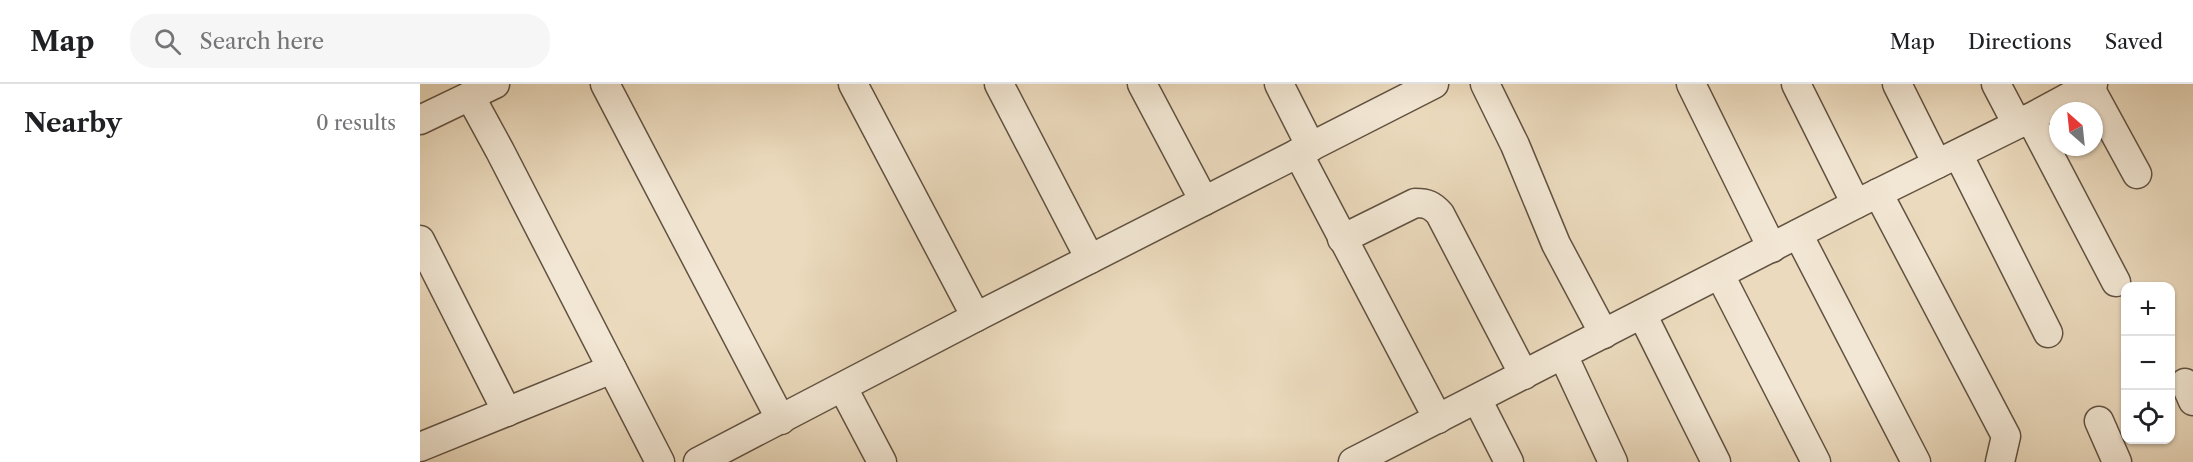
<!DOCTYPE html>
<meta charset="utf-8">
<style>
:root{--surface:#fff;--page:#f6f6f6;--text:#202124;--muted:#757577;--line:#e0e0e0}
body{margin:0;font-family:"Libre Caslon Text",serif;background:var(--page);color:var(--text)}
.controls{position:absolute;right:18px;bottom:18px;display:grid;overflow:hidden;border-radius:12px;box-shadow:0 2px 4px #0004}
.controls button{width:54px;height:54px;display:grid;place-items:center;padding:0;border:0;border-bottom:2px solid var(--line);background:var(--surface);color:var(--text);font:30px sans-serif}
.compass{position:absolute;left:1629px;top:18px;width:54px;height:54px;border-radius:50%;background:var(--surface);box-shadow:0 2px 4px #0004;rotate:333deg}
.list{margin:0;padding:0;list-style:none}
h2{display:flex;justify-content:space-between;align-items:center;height:78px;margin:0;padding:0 24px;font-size:26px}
h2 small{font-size:20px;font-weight:400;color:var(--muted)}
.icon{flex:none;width:33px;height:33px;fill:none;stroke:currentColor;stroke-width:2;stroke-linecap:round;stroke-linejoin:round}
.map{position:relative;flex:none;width:1773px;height:378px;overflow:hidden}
header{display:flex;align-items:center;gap:36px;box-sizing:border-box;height:84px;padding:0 30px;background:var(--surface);border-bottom:2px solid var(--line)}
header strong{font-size:28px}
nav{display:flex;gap:33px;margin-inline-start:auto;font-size:21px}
.search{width:420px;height:54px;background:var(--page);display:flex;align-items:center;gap:15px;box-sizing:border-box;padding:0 21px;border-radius:24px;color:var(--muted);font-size:22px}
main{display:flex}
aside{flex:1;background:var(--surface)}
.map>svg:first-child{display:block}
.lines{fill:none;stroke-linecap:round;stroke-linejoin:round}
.minor-casing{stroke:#615242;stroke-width:31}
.minor{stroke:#f2e7d4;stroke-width:28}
</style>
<header>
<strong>Map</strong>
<div class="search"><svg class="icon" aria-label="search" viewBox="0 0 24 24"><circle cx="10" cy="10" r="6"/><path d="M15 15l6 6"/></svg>Search here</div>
<nav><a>Map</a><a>Directions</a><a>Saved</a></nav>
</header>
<main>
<aside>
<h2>Nearby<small>0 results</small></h2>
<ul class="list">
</ul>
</aside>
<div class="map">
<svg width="1773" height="378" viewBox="0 0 1773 378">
<rect width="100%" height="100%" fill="#ebdabd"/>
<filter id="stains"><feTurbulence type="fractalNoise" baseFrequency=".00333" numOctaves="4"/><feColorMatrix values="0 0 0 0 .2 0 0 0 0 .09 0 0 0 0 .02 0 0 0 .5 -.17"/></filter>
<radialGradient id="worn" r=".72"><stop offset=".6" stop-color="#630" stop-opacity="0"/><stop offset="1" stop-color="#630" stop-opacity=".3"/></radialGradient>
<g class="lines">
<!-- minor casing -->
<g class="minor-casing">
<g id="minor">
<polyline points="185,0 361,336"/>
<polyline points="433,0 556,233"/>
<polyline points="579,0 670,175"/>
<polyline points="722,0 784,117"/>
<polyline points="859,0 891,63"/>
<polyline points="1065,0 1095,61 1136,160 1184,250"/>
<polyline points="1271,0 1352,164"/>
<polyline points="1376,0 1436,120"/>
<polyline points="1477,0 1517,80"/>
<polyline points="1576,0 1597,40"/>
<polyline points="1669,2 1717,90"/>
<polyline points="50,12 80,67 240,378"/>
<polyline points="1610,34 1696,198"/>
<polyline points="0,36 75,0"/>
<polyline points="878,69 1018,335"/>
<polyline points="1538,70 1628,249"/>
<polyline points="1458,109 1586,352 1580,378"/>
<polyline points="1378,150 1496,378"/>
<path d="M922 155 995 119C1007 119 1012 121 1020 130L1104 291"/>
<polyline points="0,156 87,328"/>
<polyline points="1300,191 1396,378"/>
<polyline points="1222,230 1296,378"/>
<polyline points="1143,271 1193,378"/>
<polyline points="1765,299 1773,317"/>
<polyline points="423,304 462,378"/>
<polyline points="1057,315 1089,378"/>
<polyline points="1679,337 1697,378"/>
<polyline points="0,363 192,285"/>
<polyline points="278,378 556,233 1014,0"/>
<polyline points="933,378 1436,120 1610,34 1673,0"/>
</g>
</g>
<!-- minor -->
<use href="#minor" class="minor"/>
</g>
<rect width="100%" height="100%" filter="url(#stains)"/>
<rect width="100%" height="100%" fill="url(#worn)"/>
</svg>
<div class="controls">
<button>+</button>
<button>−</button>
<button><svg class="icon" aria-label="locate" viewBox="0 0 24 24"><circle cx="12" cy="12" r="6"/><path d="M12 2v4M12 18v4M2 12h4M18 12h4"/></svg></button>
</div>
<svg class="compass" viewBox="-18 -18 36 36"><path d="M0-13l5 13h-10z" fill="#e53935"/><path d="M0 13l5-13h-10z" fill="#757577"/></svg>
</div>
</main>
